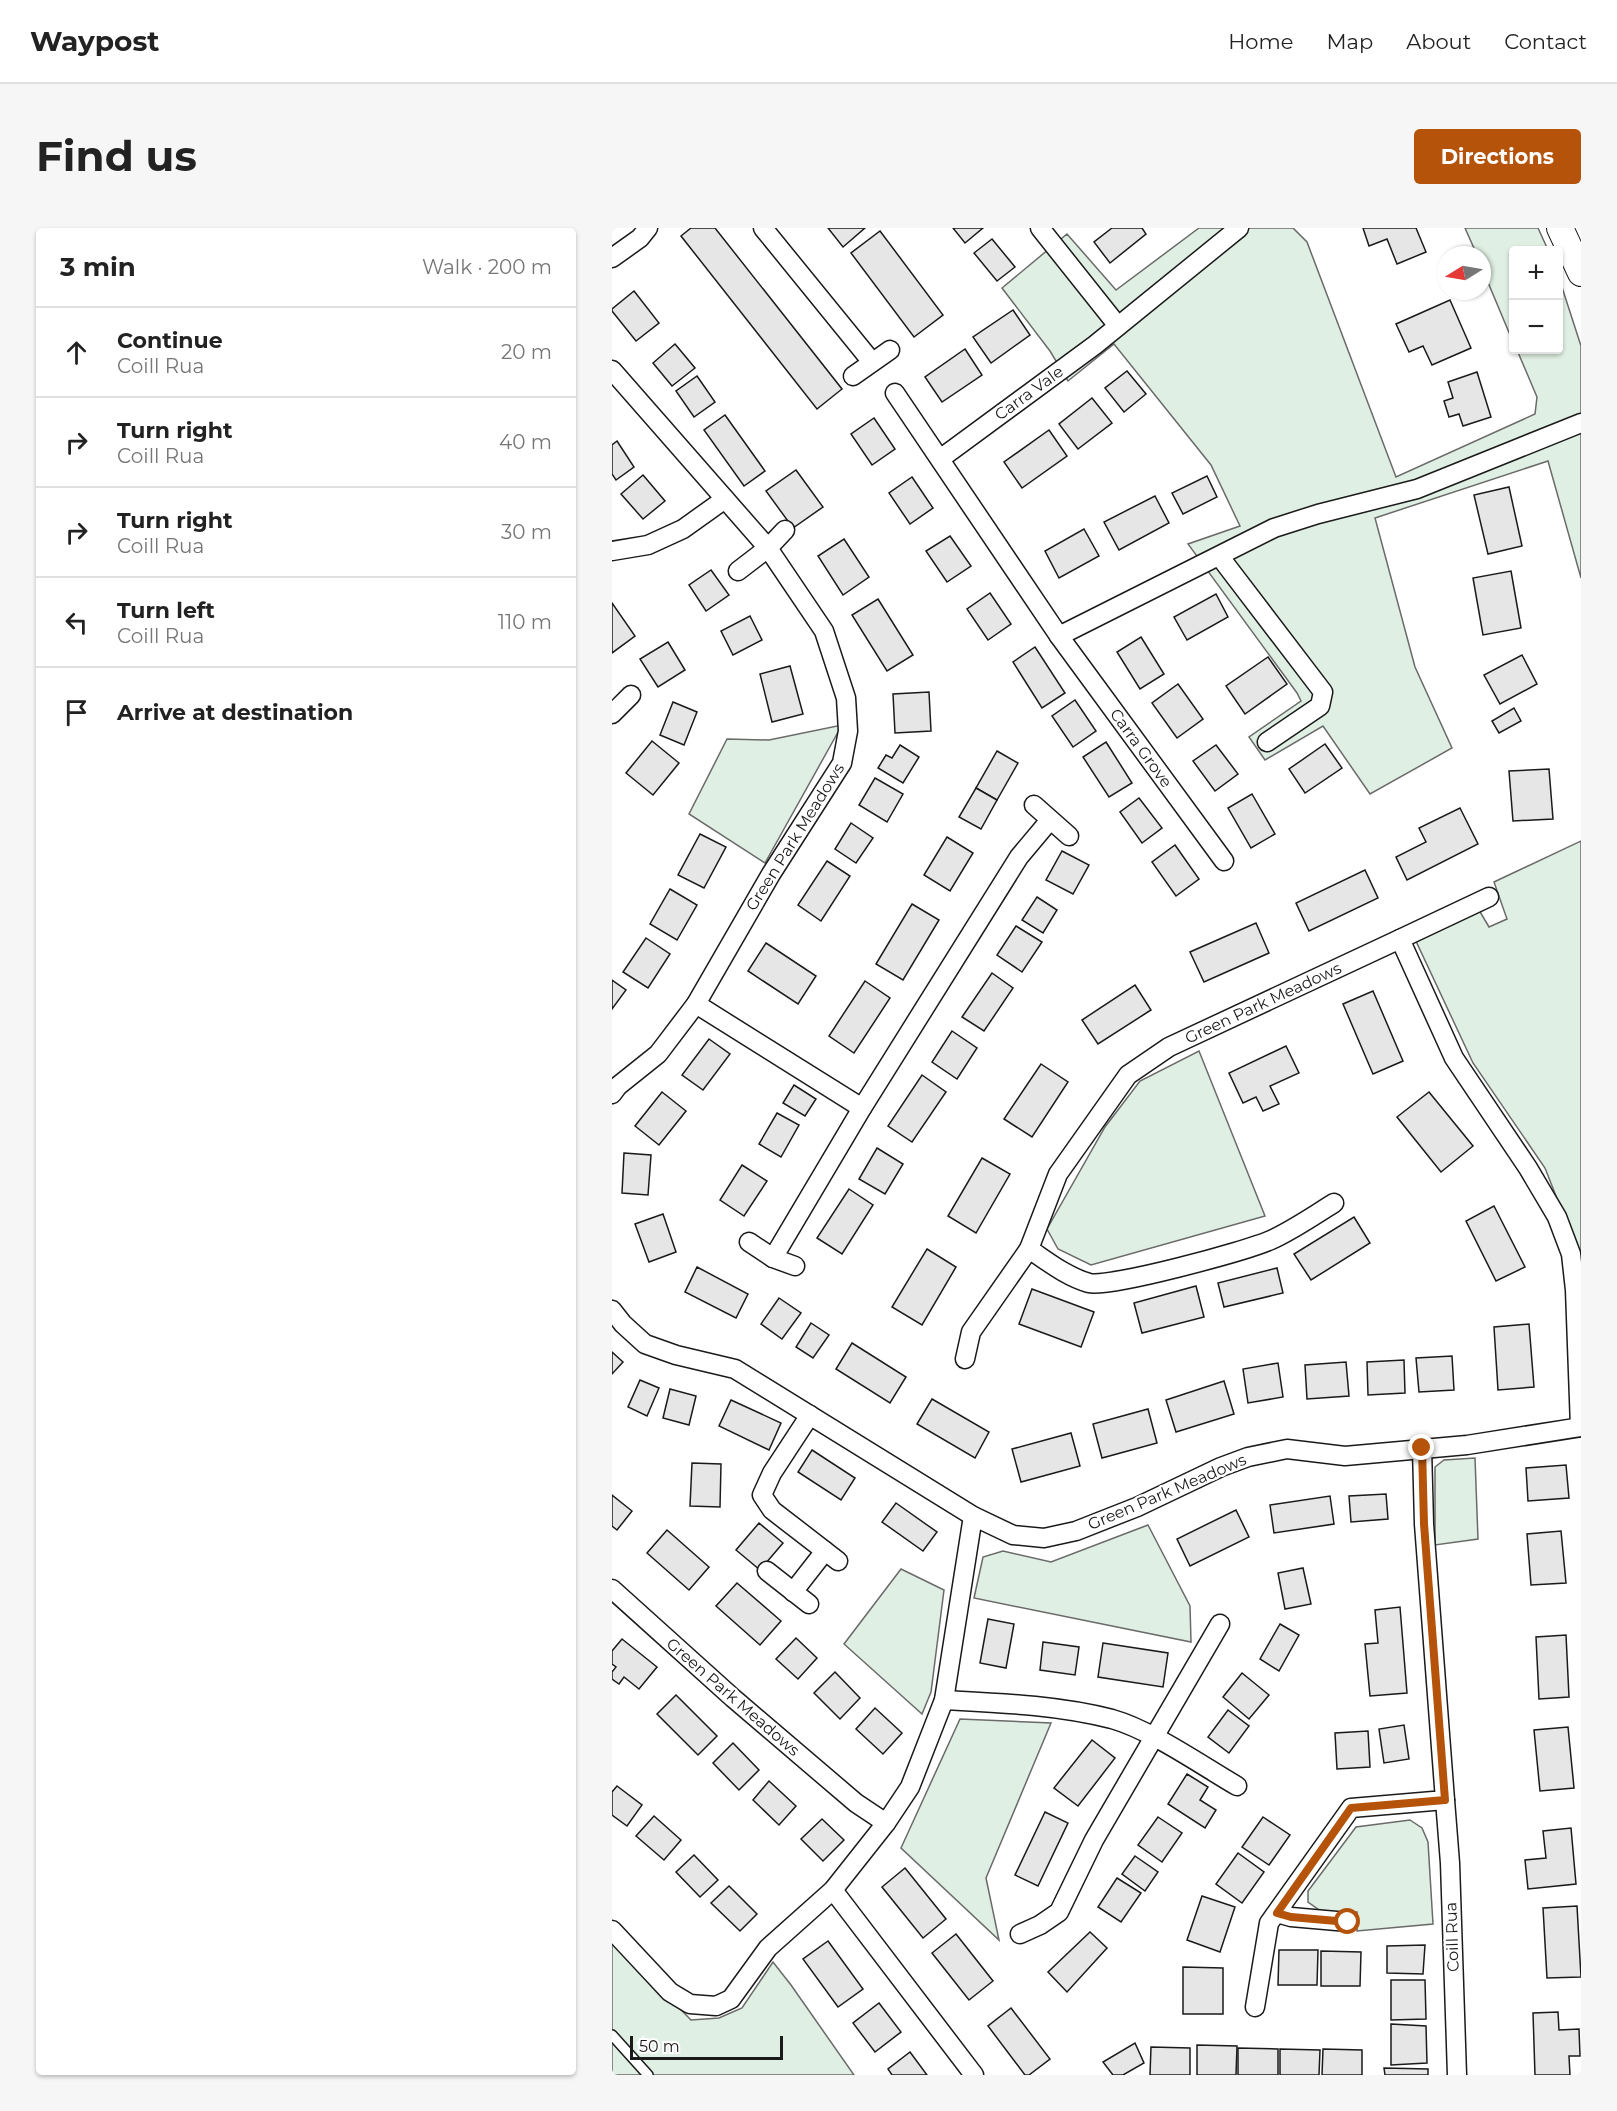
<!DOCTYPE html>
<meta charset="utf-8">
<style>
:root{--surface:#fff;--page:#f6f6f6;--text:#222;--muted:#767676;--line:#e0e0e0;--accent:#b45309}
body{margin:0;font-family:Montserrat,sans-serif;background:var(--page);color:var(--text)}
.controls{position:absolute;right:18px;top:18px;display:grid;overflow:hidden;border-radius:6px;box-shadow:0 2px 4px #0004}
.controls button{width:54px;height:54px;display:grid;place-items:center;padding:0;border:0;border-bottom:2px solid var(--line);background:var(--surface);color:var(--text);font:30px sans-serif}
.compass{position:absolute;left:825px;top:18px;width:54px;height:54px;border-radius:50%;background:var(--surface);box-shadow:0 2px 4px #0004;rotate:259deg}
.scale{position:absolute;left:18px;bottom:15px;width:153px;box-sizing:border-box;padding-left:6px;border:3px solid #1a1a1a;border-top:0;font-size:16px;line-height:21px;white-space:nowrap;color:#1a1a1a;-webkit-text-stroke:4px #fff;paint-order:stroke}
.stop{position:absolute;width:18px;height:18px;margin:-14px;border:4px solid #b45309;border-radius:50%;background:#fff}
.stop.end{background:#b45309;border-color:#fff;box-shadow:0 2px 6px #0008}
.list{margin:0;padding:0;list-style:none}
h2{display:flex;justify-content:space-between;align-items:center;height:78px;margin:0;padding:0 24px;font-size:26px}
h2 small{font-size:20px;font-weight:400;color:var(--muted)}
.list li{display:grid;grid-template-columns:39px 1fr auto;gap:18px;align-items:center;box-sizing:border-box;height:90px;padding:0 24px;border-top:2px solid var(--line)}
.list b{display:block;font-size:22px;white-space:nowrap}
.list p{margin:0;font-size:20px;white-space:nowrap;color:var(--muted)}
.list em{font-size:20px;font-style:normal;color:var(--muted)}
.icon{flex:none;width:33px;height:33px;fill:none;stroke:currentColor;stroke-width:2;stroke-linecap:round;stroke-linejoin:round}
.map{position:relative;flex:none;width:969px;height:1847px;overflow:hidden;border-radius:6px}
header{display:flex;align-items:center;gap:36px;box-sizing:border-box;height:84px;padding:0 30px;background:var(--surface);border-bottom:2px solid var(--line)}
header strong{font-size:28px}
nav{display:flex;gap:33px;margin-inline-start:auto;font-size:21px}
.intro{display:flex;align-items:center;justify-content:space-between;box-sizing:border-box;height:144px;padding:0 36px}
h1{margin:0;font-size:42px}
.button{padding:15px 27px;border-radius:6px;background:var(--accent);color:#fff;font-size:21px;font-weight:700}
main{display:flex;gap:36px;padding:0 36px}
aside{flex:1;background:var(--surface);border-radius:6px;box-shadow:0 2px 4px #0004}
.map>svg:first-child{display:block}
.green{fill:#e0efe3;stroke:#6a6a6a;stroke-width:1.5}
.building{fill:#e6e6e6;stroke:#1a1a1a;stroke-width:1.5}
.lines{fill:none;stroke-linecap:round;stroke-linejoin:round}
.service-casing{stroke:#1a1a1a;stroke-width:12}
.minor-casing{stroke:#1a1a1a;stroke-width:21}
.secondary-casing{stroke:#1a1a1a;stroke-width:28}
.service{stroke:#fff;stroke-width:9}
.minor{stroke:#fff;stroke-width:18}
.secondary{stroke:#fff;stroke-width:26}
.route{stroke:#b45309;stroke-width:8}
.labels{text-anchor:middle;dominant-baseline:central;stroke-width:4.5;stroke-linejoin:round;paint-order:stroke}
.street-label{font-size:16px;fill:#1a1a1a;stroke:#fff}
</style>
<header>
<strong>Waypost</strong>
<nav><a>Home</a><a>Map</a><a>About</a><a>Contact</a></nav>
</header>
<div class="intro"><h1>Find us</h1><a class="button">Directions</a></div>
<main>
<aside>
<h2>3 min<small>Walk · 200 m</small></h2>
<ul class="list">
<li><svg class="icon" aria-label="ahead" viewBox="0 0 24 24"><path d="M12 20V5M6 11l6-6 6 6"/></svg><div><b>Continue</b><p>Coill Rua</p></div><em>20 m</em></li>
<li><svg class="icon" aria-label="right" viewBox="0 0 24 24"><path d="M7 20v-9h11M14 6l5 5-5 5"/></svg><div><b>Turn right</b><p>Coill Rua</p></div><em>40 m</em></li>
<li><svg class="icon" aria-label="right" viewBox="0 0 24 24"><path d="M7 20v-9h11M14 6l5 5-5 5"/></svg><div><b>Turn right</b><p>Coill Rua</p></div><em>30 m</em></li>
<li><svg class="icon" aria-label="left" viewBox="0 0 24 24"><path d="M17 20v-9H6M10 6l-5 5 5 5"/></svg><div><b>Turn left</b><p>Coill Rua</p></div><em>110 m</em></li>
<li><svg class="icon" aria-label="arrive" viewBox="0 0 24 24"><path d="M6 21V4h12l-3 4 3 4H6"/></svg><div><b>Arrive at destination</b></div></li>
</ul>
</aside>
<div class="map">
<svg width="969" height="1847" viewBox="0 0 969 1847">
<rect width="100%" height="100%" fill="#fff"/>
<!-- green -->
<g class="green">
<polygon points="587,0 681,0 695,14 784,249 923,186 925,169 905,122 946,122 947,50 969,118 969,350 936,233 763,290 803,439 840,520 758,566 711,498 653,532 637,509 689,473 685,465 576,316 628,298 599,237 502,116 456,153 438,123 390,60 455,6 504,62"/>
<polygon points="853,0 926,0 936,22 902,22 901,114 870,40 870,27 865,27"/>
<polygon points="230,497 153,635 77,586 115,511 157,512"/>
<polygon points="969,613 969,1037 959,1006 933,940 861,835 803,711 867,682 877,699 895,691 882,654"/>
<polygon points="587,823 653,988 479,1037 446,1021 435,1001 493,899 528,853"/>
<polygon points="863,1230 866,1311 823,1317 823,1239 832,1232"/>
<polygon points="536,1297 578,1378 579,1414 362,1370 371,1329 391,1323 439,1334"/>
<polygon points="289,1341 332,1362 319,1464 310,1486 232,1416"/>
<polygon points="348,1491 439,1495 374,1650 387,1712 289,1620"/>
<polygon points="798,1592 810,1600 816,1614 821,1696 745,1703 745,1684 713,1686 696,1674 696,1663 744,1599"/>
<polygon points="0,1712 79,1792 107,1790 130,1780 161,1734 179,1757 242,1847 0,1847"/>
</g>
<!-- building -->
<g class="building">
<polygon points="79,0 103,0 230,161 205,181 69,8"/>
<polygon points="216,0 253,0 231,19"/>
<polygon points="341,0 371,0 353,15"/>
<polygon points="500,0 530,0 534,6 498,35 482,14"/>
<polygon points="751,0 804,0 814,24 785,36 775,11 757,18"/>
<polygon points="268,3 331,87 302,109 239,25"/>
<polygon points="380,11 403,39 385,53 362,25"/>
<polygon points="22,63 47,95 24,113 0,83 0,81"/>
<polygon points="838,72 859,120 820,137 811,118 797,124 784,96"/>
<polygon points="401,82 418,107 379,135 361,109"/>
<polygon points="63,116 83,140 60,158 41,135"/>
<polygon points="353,121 370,147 330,174 313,149"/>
<polygon points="515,143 534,166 512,184 493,160"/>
<polygon points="865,144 879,189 851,198 847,186 837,189 832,173 841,170 836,154"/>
<polygon points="85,148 103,174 82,189 64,163"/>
<polygon points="480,170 500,195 466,221 447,196"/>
<polygon points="113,187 153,243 132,258 92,202"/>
<polygon points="262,190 283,221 260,237 239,206"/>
<polygon points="437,202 455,228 410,260 392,234"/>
<polygon points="5,213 22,239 4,252 0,246 0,217"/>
<polygon points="184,242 211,279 181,300 154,263"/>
<polygon points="31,247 53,273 31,291 9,266"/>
<polygon points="595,248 605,269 571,286 560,265"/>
<polygon points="300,249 321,280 298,296 277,265"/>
<polygon points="897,259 910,318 876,326 862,267"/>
<polygon points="543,268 557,295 507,322 492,294"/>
<polygon points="472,301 487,328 447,350 433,323"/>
<polygon points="338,308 359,338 335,354 314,323"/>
<polygon points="232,311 257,349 231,367 206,328"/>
<polygon points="99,342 117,367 94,383 77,357"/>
<polygon points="899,343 909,400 871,407 861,350"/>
<polygon points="378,365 399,396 376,412 355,381"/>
<polygon points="604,366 616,389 575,412 562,389"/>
<polygon points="266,371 301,427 275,443 240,387"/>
<polygon points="0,375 23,408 0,425"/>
<polygon points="138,388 150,412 121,427 109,403"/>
<polygon points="529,409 552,446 528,461 505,424"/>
<polygon points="56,414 73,442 46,459 28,431"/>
<polygon points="423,419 453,465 430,480 401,434"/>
<polygon points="910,427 925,456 888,476 872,447"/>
<polygon points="656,429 675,456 633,486 614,458"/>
<polygon points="178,438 191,486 160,494 148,446"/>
<polygon points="566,456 591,491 565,510 540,475"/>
<polygon points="317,464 319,503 283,505 281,466"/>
<polygon points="463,472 484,503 461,519 440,488"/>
<polygon points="61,474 85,484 72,517 48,507"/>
<polygon points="902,480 909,493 887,505 880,493"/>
<polygon points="40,513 67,535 41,567 14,545"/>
<polygon points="494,514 520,555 497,569 471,529"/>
<polygon points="713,516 730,540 693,565 677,541"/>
<polygon points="288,517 307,529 291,555 266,540 274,527 280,530"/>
<polygon points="604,517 626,546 603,563 581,533"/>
<polygon points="385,523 406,535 385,572 364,560"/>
<polygon points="937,541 941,591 901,593 897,543"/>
<polygon points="263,550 291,566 275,594 247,577"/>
<polygon points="364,560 385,572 369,601 347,589"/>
<polygon points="640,566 663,606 639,620 616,580"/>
<polygon points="527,570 550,600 530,615 508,584"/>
<polygon points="848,580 866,616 795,652 784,629 814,614 807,600"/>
<polygon points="239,595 261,610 244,635 223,621"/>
<polygon points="88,606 114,619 92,660 66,647"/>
<polygon points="335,609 361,625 338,663 312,647"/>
<polygon points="563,617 587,651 564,668 540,634"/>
<polygon points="450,623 477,637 461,666 434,652"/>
<polygon points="215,633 238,648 209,693 186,677"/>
<polygon points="753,642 766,670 697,703 684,675"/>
<polygon points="58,661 85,677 65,712 38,696"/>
<polygon points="425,669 445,682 431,705 410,692"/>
<polygon points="300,676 327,692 291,752 264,736"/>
<polygon points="644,695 657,725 592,754 578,724"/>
<polygon points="404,698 430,714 410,744 385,727"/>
<polygon points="34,710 58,726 36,760 11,744"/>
<polygon points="154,715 204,748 186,776 136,743"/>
<polygon points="380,745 401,760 372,803 350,789"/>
<polygon points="0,752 14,762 0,781"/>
<polygon points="253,753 278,770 242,825 217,808"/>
<polygon points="523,757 539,782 486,816 470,792"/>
<polygon points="761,763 791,833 761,846 731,776"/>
<polygon points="340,803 365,820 345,851 320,834"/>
<polygon points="97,811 118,826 91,862 70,847"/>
<polygon points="674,818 687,845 658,858 667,876 651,883 644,869 631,875 617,845"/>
<polygon points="429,836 456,854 420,909 392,891"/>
<polygon points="310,847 334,864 300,914 276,898"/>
<polygon points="182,857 204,871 193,888 171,875"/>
<polygon points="50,864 74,883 47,917 23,898"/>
<polygon points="817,864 861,918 829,944 785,889"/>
<polygon points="165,885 187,897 169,929 147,916"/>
<polygon points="265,920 291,936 273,966 247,951"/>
<polygon points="12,925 39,927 36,967 10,965"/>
<polygon points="370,930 398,946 364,1005 336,988"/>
<polygon points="130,937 155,953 132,988 108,972"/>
<polygon points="237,961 261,977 230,1026 205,1010"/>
<polygon points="882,978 913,1039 884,1053 854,993"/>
<polygon points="51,986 64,1024 37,1034 23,996"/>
<polygon points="742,989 758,1015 699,1052 682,1026"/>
<polygon points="315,1021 344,1039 310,1097 280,1079"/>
<polygon points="85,1039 136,1066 124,1090 73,1064"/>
<polygon points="665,1040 671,1065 612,1079 606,1055"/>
<polygon points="584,1058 592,1089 530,1105 522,1075"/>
<polygon points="420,1061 482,1084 469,1119 407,1096"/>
<polygon points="167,1070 189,1085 170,1111 149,1096"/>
<polygon points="199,1095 217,1107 201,1130 184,1119"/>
<polygon points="917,1096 922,1159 886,1162 882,1099"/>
<polygon points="240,1115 294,1149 278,1175 224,1141"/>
<polygon points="0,1124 11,1134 0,1146"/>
<polygon points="840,1128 842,1162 807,1164 804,1130"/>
<polygon points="792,1132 793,1165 756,1167 755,1134"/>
<polygon points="734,1134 737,1168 695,1171 693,1137"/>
<polygon points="666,1135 671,1169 636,1175 631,1141"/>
<polygon points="28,1152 47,1160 35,1188 16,1179"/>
<polygon points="612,1153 622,1186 564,1204 554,1172"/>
<polygon points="58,1161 84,1168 77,1197 51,1190"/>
<polygon points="320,1171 377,1204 363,1230 305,1196"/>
<polygon points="119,1172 169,1195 157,1222 107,1198"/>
<polygon points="536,1181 545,1215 490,1230 481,1196"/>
<polygon points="459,1205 468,1238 409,1254 400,1221"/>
<polygon points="200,1222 243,1250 229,1272 186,1244"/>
<polygon points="80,1235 109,1236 108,1279 78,1278"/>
<polygon points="954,1237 957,1270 916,1273 914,1240"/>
<polygon points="774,1266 776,1291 739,1294 737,1268"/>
<polygon points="0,1267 20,1283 5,1302 0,1298"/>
<polygon points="718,1268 722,1296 662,1305 658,1277"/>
<polygon points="284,1275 325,1304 311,1323 270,1294"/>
<polygon points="624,1282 637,1309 578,1338 565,1311"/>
<polygon points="147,1295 171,1315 148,1342 124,1322"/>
<polygon points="55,1302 97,1339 77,1362 35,1325"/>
<polygon points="949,1303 954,1355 919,1357 915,1306"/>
<polygon points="691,1340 699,1376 673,1381 666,1345"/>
<polygon points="125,1355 169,1393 148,1417 104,1378"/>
<polygon points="788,1379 795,1465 758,1468 753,1416 766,1415 763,1382"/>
<polygon points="376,1391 402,1396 394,1440 368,1435"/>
<polygon points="668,1396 687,1407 667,1443 648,1431"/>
<polygon points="954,1407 957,1469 927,1471 924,1409"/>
<polygon points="184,1410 205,1430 186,1451 164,1431"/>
<polygon points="10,1411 45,1439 27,1461 12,1449 7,1456 0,1451 0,1444 4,1439 0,1436 0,1423"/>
<polygon points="431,1414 467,1419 463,1447 428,1442"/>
<polygon points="491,1415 556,1425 551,1459 486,1449"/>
<polygon points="223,1444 248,1470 228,1491 202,1465"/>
<polygon points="630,1445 657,1467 637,1491 611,1469"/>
<polygon points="64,1467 105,1508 86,1527 45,1486"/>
<polygon points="263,1480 290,1505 271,1526 244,1501"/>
<polygon points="616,1482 637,1498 617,1525 596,1509"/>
<polygon points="792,1497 797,1531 772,1535 767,1501"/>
<polygon points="956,1499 962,1560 928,1563 922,1502"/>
<polygon points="756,1503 758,1539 725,1541 723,1505"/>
<polygon points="480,1512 503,1530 466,1578 442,1560"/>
<polygon points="121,1515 147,1542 127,1562 101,1535"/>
<polygon points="575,1546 596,1559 588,1572 604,1582 593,1600 556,1576"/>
<polygon points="157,1553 184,1578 167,1597 141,1572"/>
<polygon points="5,1558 30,1577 15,1598 0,1587 0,1564"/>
<polygon points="433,1584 456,1595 426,1658 403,1647"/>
<polygon points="42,1588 69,1612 52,1632 24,1608"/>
<polygon points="546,1589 570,1605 550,1634 526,1617"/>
<polygon points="651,1589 678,1607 657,1637 630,1619"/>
<polygon points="210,1591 232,1612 211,1633 189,1611"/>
<polygon points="959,1600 964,1656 916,1661 913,1632 934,1630 931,1603"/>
<polygon points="626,1625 652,1644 630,1675 604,1656"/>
<polygon points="82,1627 106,1652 88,1669 64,1644"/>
<polygon points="523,1628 546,1644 533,1663 510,1646"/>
<polygon points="293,1640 334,1691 311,1710 270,1659"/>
<polygon points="505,1650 529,1665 509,1694 486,1679"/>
<polygon points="117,1658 145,1686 128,1703 99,1675"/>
<polygon points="590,1668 623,1679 608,1724 575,1712"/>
<polygon points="965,1678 969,1749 935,1750 931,1680"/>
<polygon points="478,1704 495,1720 455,1764 436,1744"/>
<polygon points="344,1706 381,1753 357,1772 320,1725"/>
<polygon points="216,1713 251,1761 226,1779 191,1731"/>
<polygon points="813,1717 811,1746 775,1745 775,1718"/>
<polygon points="667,1722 706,1722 705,1757 666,1757"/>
<polygon points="709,1723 749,1724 748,1758 709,1758"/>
<polygon points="571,1739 611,1740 611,1786 571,1786"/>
<polygon points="779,1752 813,1752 814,1791 779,1792"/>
<polygon points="267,1775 289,1804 263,1824 241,1795"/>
<polygon points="399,1780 438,1831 417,1847 413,1847 376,1798"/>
<polygon points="946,1784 947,1802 967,1801 968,1828 957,1828 958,1847 923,1847 921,1785"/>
<polygon points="779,1796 814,1798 815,1835 779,1837"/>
<polygon points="523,1815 532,1835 511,1847 501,1847 491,1834"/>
<polygon points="585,1817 625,1818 624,1847 585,1847"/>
<polygon points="539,1819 578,1820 578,1847 538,1847"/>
<polygon points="626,1820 666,1821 666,1847 626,1847"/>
<polygon points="668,1821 708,1822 707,1847 668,1847"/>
<polygon points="711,1821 750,1822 750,1847 710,1847"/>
<polygon points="298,1824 315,1847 280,1847 276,1841"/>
<polygon points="772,1840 816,1841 816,1847 773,1847"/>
</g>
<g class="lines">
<!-- service casing -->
<g class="service-casing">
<polyline id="service" points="0,1807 36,1847"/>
</g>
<!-- minor casing -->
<g class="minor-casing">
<g id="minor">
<polyline points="151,0 260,134"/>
<polyline points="428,0 506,98"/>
<polyline points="0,30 28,10 36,0"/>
<polyline points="0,142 156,320 212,403 234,470 236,503 230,535 159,646 84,776 46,826 6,858 0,866"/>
<polyline points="241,148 278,122"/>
<polyline points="283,165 447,408 612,633"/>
<polyline points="328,231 483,117 627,0"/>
<polyline points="0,323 36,317 71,301 113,271"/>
<polyline points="608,329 711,464 708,478 655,514"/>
<polyline points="126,343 156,320 173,302"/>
<polyline points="447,408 662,300 706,286 805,261 969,195"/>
<polyline points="0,486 19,467"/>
<polyline points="422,577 457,608"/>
<polyline points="788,711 877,669"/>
<polyline points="84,776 250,880"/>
<path d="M722 975C701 988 681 1002 659 1012 634 1023 498 1060 477 1055 455 1049 435 1033 417 1021L446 946 516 847 557 819 788 711 842 830 916 940 945 989 959 1026 963 1062 968 1199"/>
<polyline points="137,1014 161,1030 183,1038"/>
<polyline points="161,1030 250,880 407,629 438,592"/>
<polyline points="0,1082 11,1096 33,1116 64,1127 123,1141 361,1288 401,1307 432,1310 464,1303 525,1279 609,1239 636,1229 675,1221 733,1228 855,1217 969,1199"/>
<polyline points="353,1131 359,1104 417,1021"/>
<polyline points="198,1187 160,1245 150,1267 160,1282 226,1333"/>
<polyline points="155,1343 197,1376"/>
<polyline points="0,1361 121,1470 244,1575 274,1595"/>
<polyline points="181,1364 213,1323"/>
<path d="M332 1472C388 1475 445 1477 500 1491 539 1502 589 1537 625 1558"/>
<polyline points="833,1572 838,1635 845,1847"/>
<polyline points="221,1662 362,1847"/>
<polyline points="665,1685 679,1689 736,1694"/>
<polyline points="0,1702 58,1764 78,1776 104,1778 119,1771 156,1720 221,1662 274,1595 298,1559 332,1472 361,1288"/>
<polyline points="408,1706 428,1697 447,1684 482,1612 608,1396"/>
<polyline points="643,1779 657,1695 739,1580 833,1572 812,1296 810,1220"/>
</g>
</g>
<!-- secondary casing -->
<g class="secondary-casing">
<polyline id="secondary" points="948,0 969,45"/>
</g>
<!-- service -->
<use href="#service" class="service"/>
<!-- minor -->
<use href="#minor" class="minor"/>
<!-- secondary -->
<use href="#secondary" class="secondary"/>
</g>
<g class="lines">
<!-- route -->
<polyline class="route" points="736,1694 679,1689 665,1685 739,1580 833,1572 812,1296 810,1220"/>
</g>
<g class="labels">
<!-- street labels -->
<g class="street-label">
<text transform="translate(417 165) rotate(-36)">Carra Vale</text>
<text transform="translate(529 520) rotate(54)">Carra Grove</text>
<text transform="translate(183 609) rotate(-58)">Green Park Meadows</text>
<text transform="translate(651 775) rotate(-25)">Green Park Meadows</text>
<text transform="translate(555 1264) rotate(-23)">Green Park Meadows</text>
<text transform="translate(121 1469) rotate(41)">Green Park Meadows</text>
<text transform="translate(840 1709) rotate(-92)">Coill Rua</text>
</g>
</g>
</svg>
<div class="controls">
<button>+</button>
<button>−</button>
</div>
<svg class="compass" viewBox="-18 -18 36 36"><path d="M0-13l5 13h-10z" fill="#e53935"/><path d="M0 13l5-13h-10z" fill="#767676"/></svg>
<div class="scale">50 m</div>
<div class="stop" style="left:736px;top:1694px"></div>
<div class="stop end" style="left:810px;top:1220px"></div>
</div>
</main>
